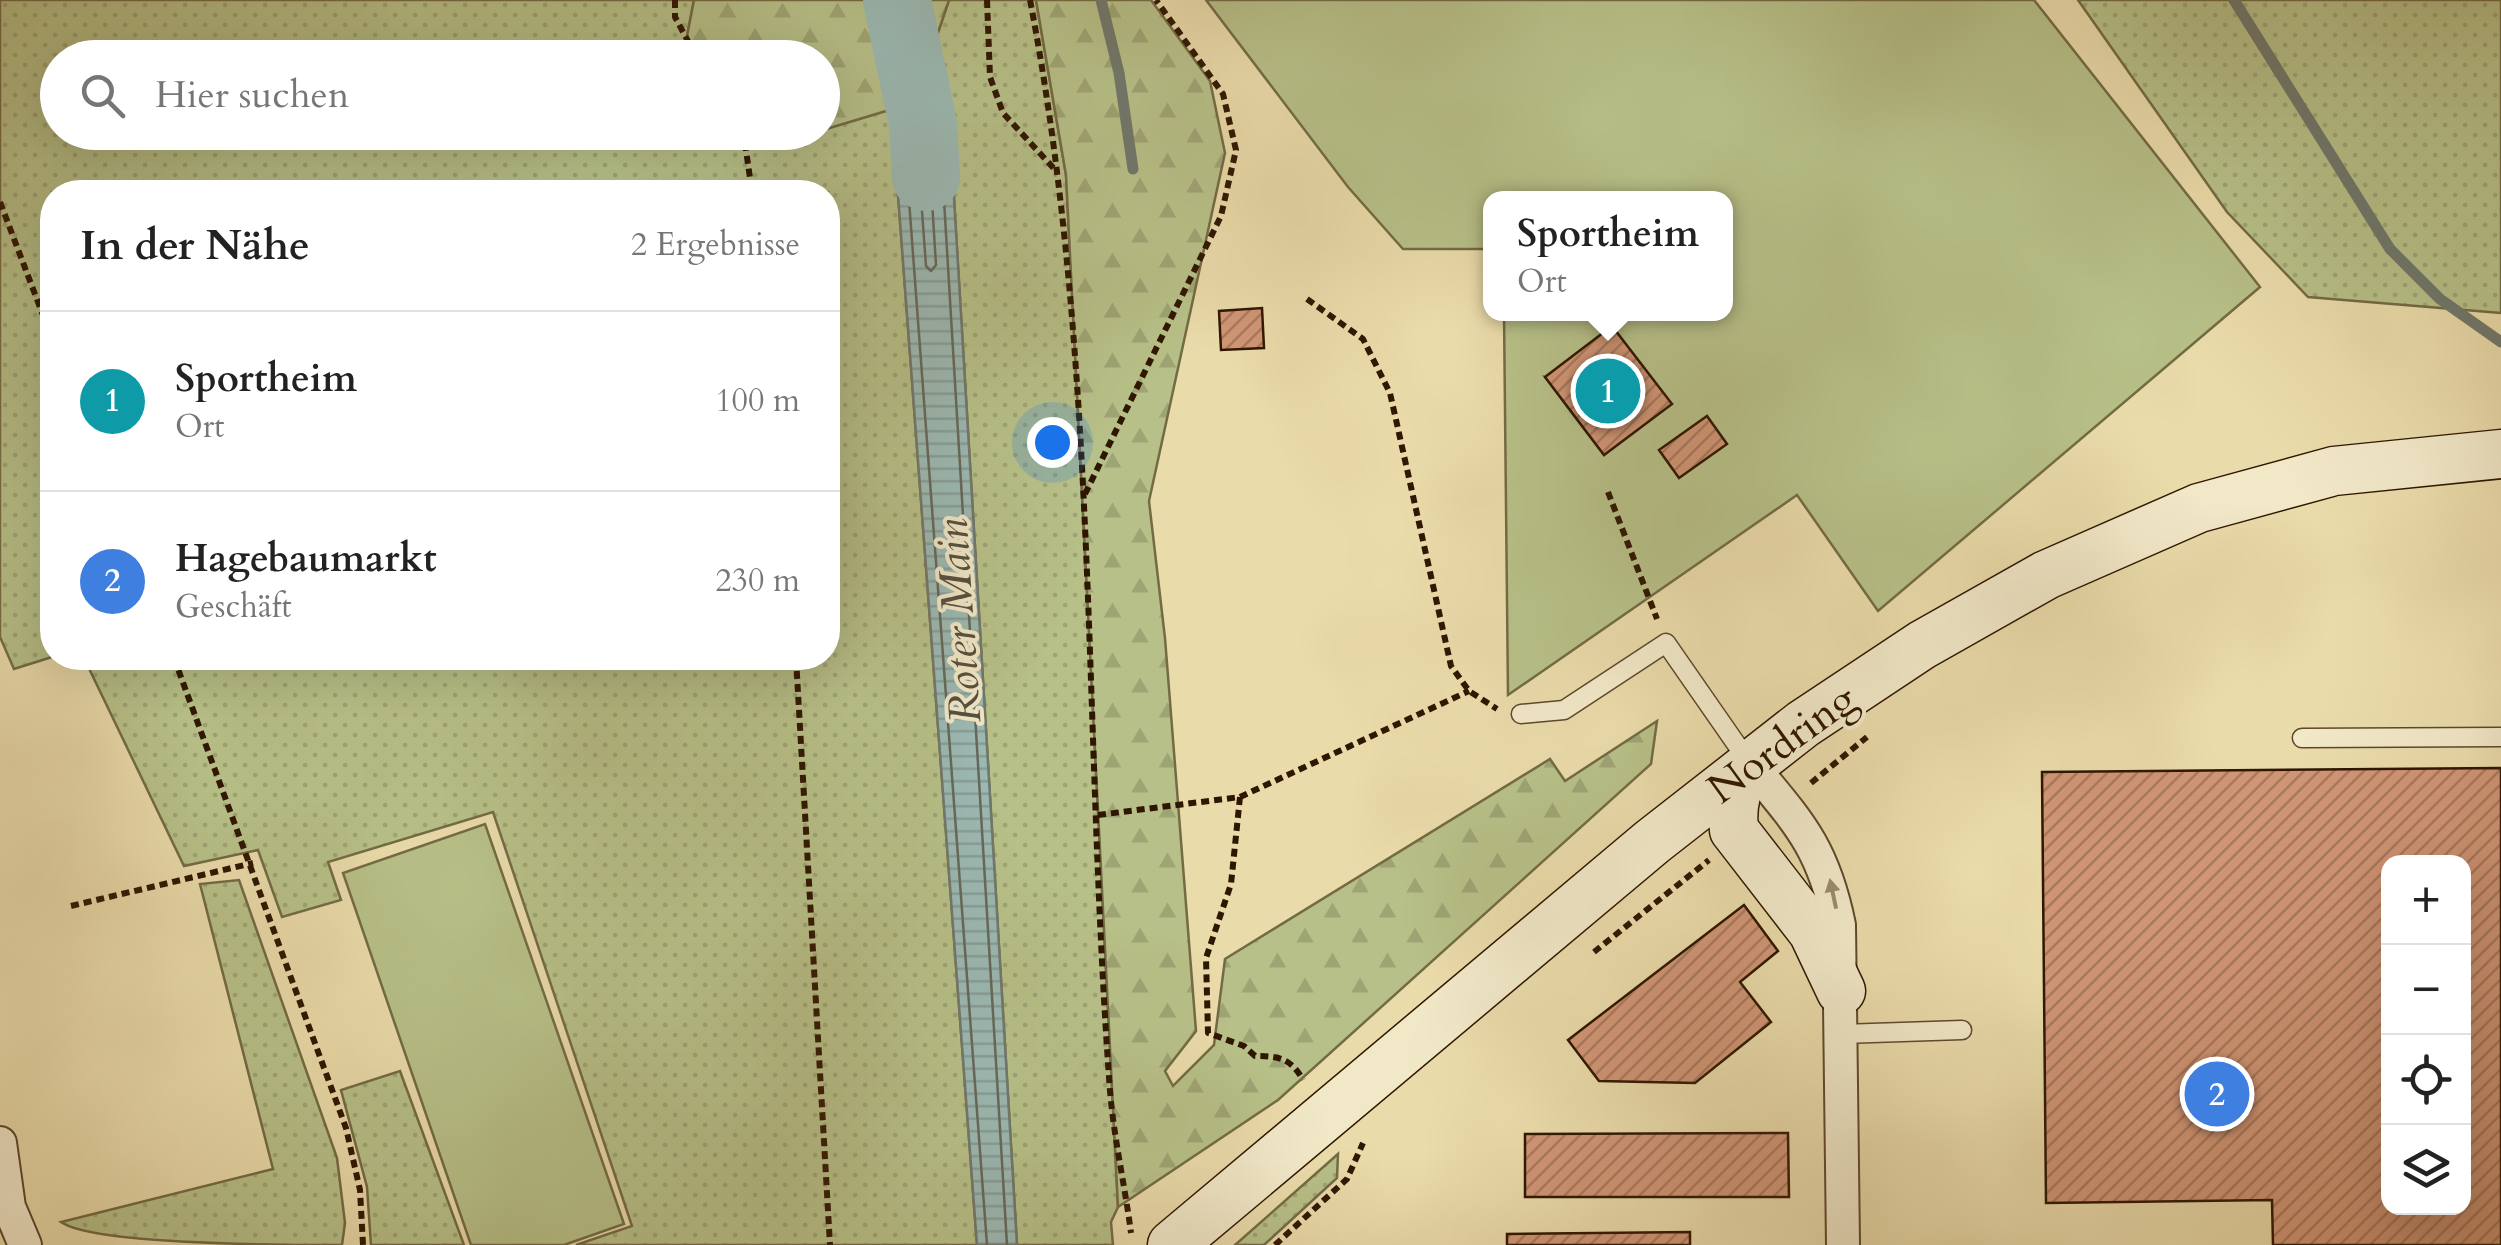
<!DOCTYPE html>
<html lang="de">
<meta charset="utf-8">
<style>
:root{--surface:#fff;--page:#f6f6f6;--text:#222;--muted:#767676;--line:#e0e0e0;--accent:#8f2418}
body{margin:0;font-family:Cardo,serif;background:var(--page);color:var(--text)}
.controls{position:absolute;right:30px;bottom:30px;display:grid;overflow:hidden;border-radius:20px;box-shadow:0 10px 40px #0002}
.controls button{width:90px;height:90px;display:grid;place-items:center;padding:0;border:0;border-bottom:2px solid var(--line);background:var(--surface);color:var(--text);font:50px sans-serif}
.you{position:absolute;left:1052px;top:442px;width:35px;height:35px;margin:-25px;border:8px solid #fff;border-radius:50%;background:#1a73e8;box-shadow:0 0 0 15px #1a73e833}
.badge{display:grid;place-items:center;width:65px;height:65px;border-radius:50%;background:var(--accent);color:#fff;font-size:32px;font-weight:700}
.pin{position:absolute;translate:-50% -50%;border:5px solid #fff;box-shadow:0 2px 10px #0006}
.popup{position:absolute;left:1483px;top:191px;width:250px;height:130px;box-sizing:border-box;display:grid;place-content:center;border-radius:20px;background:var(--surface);filter:drop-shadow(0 2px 8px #0005);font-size:32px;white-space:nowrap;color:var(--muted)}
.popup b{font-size:38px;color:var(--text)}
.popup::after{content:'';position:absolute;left:50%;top:100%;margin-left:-20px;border:20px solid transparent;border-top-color:var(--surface)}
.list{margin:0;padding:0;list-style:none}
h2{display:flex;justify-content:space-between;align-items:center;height:130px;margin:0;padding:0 40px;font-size:42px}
h2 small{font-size:32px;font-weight:400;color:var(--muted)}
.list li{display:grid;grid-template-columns:65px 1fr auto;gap:30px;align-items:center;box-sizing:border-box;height:180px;padding:0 40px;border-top:2px solid var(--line)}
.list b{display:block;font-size:38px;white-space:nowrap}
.list p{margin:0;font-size:32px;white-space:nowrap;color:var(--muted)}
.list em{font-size:32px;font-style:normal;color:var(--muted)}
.icon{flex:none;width:55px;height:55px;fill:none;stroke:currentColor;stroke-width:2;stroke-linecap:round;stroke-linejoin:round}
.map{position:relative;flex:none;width:2501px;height:1245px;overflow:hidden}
.search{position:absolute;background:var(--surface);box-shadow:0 10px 40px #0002;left:40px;top:40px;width:800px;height:110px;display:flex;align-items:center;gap:25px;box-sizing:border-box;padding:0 35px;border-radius:55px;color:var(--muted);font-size:38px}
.panel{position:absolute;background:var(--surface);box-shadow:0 10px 40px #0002;left:40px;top:180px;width:800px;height:490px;border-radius:40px}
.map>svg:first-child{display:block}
.grass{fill:url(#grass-dots);stroke:#736b44;stroke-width:2.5}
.forest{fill:url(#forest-firs);stroke:#736b44;stroke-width:2.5}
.pitch{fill:#b7c088;stroke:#736b44;stroke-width:2.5;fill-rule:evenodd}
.water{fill:url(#water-rules);stroke:#70786c;stroke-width:2.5}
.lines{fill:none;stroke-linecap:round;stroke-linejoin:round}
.shore{stroke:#65685a;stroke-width:2.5}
.stream{stroke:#70786c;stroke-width:11}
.river{stroke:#9bb9b3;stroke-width:68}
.building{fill:url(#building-hatch);stroke:#2f1601;stroke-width:2.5;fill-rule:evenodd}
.service-casing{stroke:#5e472b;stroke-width:21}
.minor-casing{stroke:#5e472b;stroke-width:36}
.secondary-casing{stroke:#2f1601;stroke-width:51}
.path{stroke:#2f1601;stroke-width:6;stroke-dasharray:8 5;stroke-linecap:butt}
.service{stroke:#f1e8c8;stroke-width:18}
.minor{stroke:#f1e8c8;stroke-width:32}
.secondary{stroke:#f1e8c8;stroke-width:48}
.oneway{fill:#9a8a6e}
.labels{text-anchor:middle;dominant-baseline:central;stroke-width:8;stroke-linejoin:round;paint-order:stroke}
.street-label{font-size:42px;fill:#2f1601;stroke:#f1e8c8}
.water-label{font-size:45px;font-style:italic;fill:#554f3f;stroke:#f1e8c8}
</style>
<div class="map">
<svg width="2501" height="1245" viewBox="0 0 2501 1245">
<defs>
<pattern id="grass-dots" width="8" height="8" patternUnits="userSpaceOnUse" patternTransform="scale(2.5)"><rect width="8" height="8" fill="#b7c088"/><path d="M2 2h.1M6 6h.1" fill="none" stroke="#9ea474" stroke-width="1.8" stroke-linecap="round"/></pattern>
<pattern id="forest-firs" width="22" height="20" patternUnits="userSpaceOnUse" patternTransform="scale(2.5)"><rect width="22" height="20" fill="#b7c088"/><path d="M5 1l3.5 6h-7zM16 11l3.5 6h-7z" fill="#9ea474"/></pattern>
<pattern id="water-rules" width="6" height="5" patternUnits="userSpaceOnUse" patternTransform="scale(2.5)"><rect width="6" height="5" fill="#9bb9b3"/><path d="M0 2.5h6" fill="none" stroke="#869e98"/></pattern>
<pattern id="building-hatch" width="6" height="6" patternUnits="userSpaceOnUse" patternTransform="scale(2.5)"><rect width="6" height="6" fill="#d09575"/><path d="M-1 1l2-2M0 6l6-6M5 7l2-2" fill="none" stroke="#a9795e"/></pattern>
</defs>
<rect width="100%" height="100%" fill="#eadbaa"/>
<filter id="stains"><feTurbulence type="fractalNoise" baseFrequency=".002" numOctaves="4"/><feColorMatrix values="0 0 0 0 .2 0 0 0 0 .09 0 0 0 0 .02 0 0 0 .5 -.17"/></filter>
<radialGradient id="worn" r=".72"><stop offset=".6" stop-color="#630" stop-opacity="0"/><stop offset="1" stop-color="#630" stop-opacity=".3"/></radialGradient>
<!-- grass -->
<g class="grass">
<polygon points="0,0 694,0 683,57 58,58 58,132 753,132 767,146 886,111 892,115 977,1245 576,1245 632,1226 493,812 328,862 341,900 282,917 258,850 184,866 84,658 828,658 828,192 52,192 52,657 14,669 0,637"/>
<polygon points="949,0 1036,0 1066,175 1118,1207 1111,1222 1113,1245 1017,1245 950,132 928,62"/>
<polygon points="2078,0 2501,0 2501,313 2308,297 2227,212"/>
<path d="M239 880 337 1158 345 1223 342 1245C287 1245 93 1245 61 1222L273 1169 200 884Z"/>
<polygon points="400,1071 464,1245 371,1245 367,1187 341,1090"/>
<polygon points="1338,1154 1337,1178 1264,1245 1235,1245"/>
</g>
<!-- forest -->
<g class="forest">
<polygon points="694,0 949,0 928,62 886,111 823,130 822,58 683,57"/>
<polygon points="1036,0 1151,0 1210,81 1225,153 1149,501 1165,638 1196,1031 1165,1071 1173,1086 1214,1045 1225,959 1550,759 1565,781 1657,721 1651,764 1278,1100 1118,1207 1066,175"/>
</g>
<!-- pitch -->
<g class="pitch">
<path d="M1206 0H2034L2260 287 1878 611 1797 495 1508 695 1504 314H1726V198H1490V249H1403L1348 187ZM1545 377 1671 404 1604 455Z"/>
<polygon points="485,824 624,1224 564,1245 471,1245 343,873"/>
</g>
<!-- water -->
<polygon class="water" points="932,69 950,132 1017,1245 977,1245 892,115"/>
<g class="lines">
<!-- shore -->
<g class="shore">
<polygon points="920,124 928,137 936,265 931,271 926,266 916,129"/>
<polyline points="987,1245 903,120 925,95 930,98 940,134 1007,1245"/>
</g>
<!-- stream -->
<g class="stream">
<polyline points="1101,0 1119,73 1133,169"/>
<polyline points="2234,0 2390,249 2440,299 2501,342"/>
</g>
<!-- river -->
<polyline class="river" points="897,0 923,124 926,177"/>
</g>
<!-- building -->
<g class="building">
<polygon points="1262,308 1264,348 1221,350 1219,311"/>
<polygon points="1612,326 1672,404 1604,455 1545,377"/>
<polygon points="1707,416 1727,444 1679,478 1659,450"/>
<path d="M2501 768V1245H2273L2272 1200 2046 1203 2042 772ZM2388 862H2464V1208H2388Z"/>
<polygon points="1744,905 1778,951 1740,982 1771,1022 1695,1083 1599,1081 1568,1040"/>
<polygon points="1788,1133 1789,1197 1525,1197 1525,1134"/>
<polygon points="1690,1232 1690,1245 1507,1245 1507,1234"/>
</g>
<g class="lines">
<!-- service casing -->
<g class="service-casing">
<g id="service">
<polyline points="1521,714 1564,710 1666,643 1748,761"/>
<polyline points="2302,738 2501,737"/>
<polyline points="1842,1034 1962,1030"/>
</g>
</g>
<!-- minor casing -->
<g class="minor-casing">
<g id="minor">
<path d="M1750 764C1799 823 1823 847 1839 925L1843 1245"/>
<polyline points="0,1143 9,1207 25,1245"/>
</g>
</g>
<!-- secondary casing -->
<g class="secondary-casing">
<g id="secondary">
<path d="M1750 764C1737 786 1731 803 1734 830L1813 932 1841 991"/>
<polyline points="1172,1245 1652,842 1803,724 1922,645 2046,575 2199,508 2334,471 2501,454"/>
</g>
</g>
<!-- path -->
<g class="path">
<polyline points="675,0 675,17 697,58"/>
<polyline points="987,0 990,77 1003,113 1058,173"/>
<path d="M1030 0C1099 359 1083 728 1110 1091 1114 1139 1125 1186 1131 1233"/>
<polyline points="737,132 746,150 752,192"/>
<polyline points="0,202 52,339"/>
<polyline points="1307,299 1363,339 1390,393 1451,666 1469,691 1497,709"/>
<polyline points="1608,492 1657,619"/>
<polyline points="1085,494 1221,216 1236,150 1223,94 1156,0"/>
<polyline points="174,658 346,1128 360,1190 363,1245"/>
<polyline points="796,658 830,1245"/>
<polyline points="1811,783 1867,737"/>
<path d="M1240 797 1231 884 1206 958 1208 1033 1244 1046 1255 1056C1278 1056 1291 1058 1303 1080"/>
<polyline points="1098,815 1240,797 1469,691"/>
<polyline points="71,906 253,863"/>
<polyline points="1594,952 1709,860"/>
<polyline points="1275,1245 1347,1179 1363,1143"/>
</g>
<!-- service -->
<use href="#service" class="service"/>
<!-- minor -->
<use href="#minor" class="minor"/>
<!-- secondary -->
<use href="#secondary" class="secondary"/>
</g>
<!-- one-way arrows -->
<defs><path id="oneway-solid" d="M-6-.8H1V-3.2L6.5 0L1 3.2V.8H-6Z" transform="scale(2.5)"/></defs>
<use class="oneway" href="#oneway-solid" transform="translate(1833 894) rotate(-102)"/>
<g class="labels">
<!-- street labels -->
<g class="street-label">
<text transform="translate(1782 744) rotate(-36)">Nordring</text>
</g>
<!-- water labels -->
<g class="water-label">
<text transform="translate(959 621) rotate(-94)">Roter Main</text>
</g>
</g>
<rect width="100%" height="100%" filter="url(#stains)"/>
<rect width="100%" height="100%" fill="url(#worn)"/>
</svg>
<div class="controls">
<button>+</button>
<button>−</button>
<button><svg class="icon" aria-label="locate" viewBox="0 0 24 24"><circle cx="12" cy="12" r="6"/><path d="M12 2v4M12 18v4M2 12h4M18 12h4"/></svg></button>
<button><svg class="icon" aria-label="layers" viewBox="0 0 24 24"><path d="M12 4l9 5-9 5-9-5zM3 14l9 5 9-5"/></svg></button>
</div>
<div class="you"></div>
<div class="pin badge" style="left:1608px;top:391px;background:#0f9aa8">1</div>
<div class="popup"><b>Sportheim</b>Ort</div>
<div class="pin badge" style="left:2217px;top:1094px;background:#3f7fe0">2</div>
<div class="search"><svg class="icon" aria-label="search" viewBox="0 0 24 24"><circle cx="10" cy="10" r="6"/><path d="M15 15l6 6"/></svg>Hier suchen</div>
<section class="panel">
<h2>In der Nähe<small>2 Ergebnisse</small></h2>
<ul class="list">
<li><span class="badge" style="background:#0f9aa8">1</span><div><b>Sportheim</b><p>Ort</p></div><em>100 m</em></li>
<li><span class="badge" style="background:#3f7fe0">2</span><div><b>Hagebaumarkt</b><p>Geschäft</p></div><em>230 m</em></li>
</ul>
</section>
</div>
